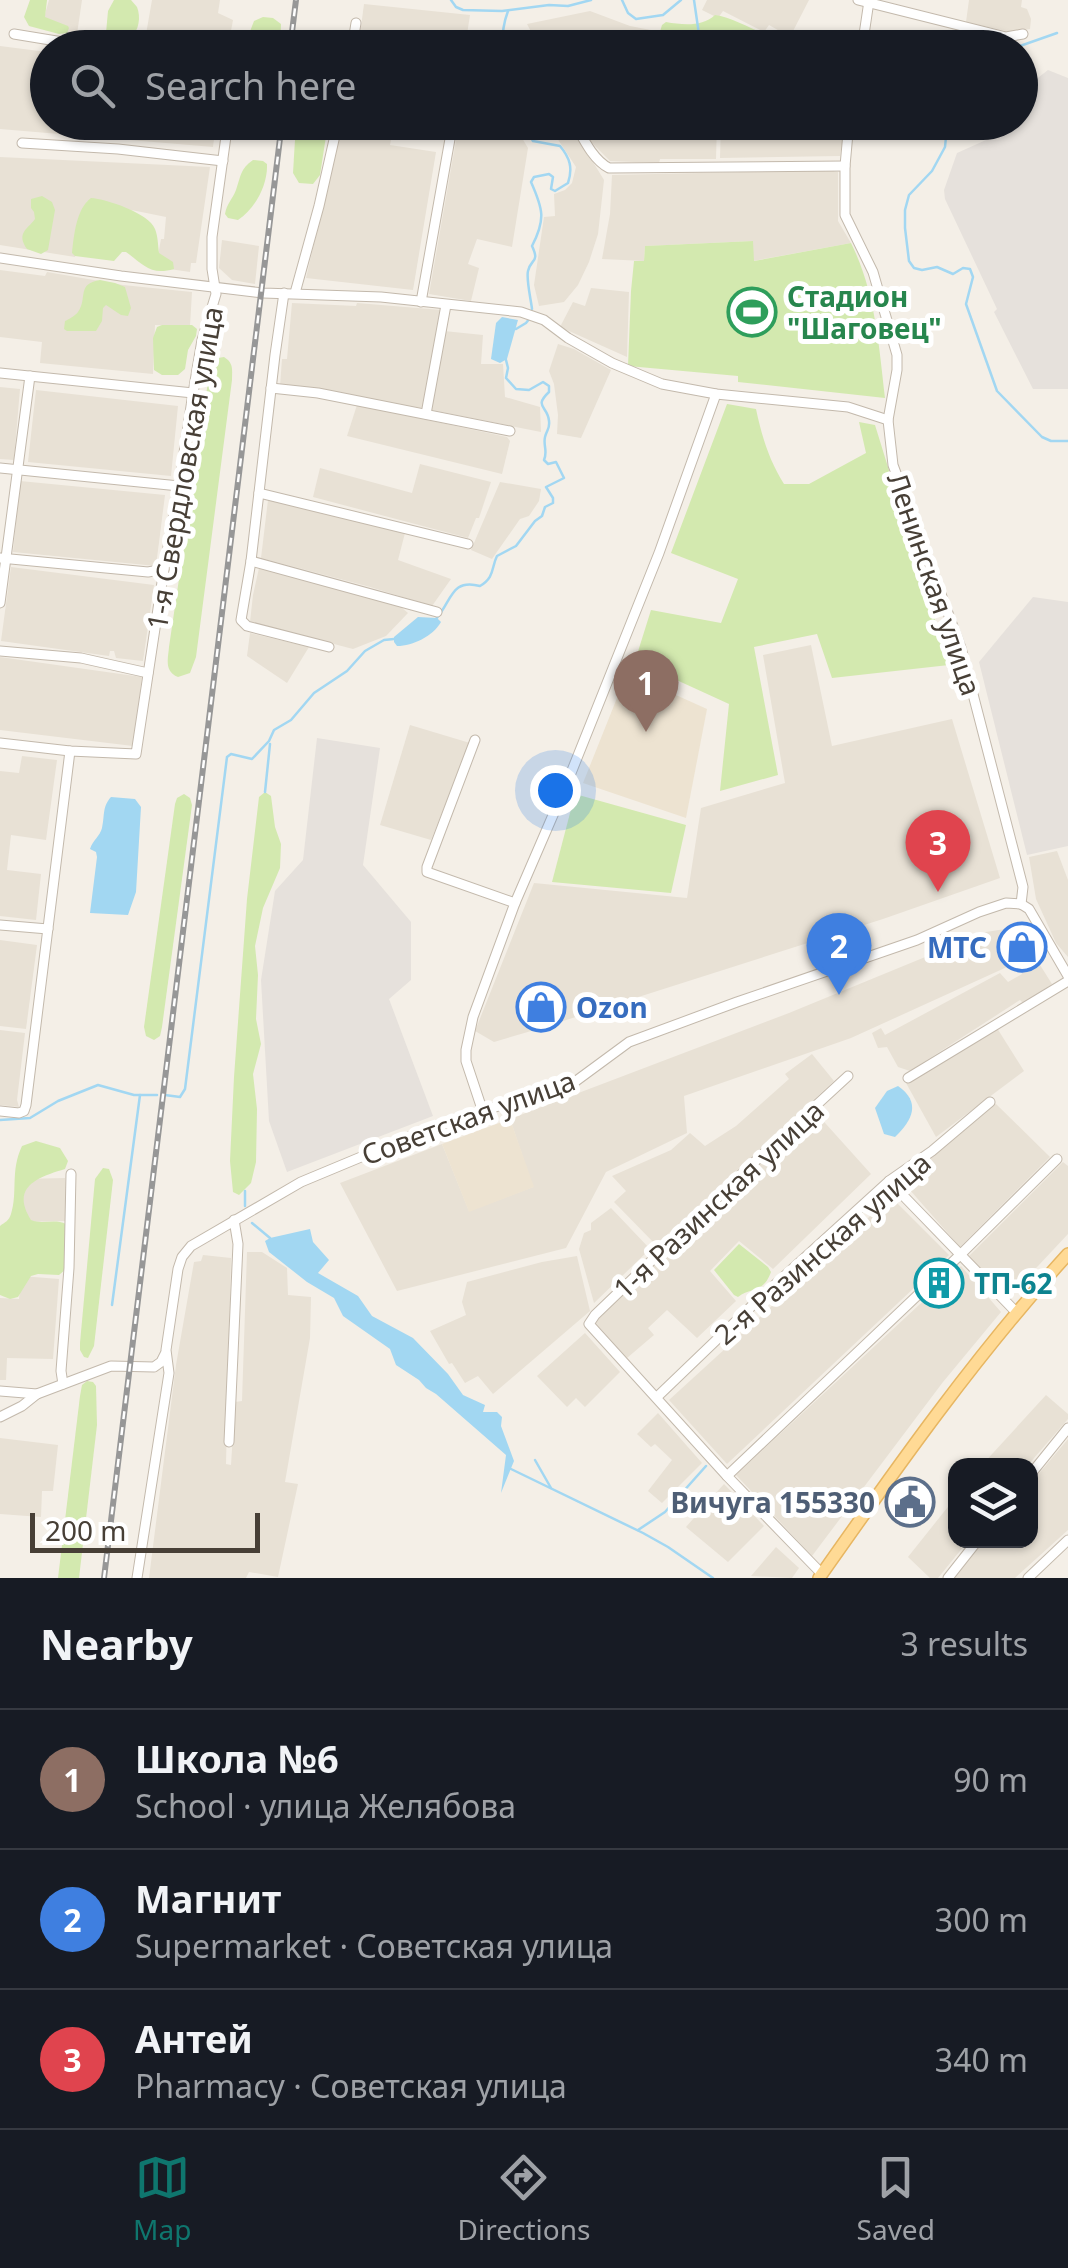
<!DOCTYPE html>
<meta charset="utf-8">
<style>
:root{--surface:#171b24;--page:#20242c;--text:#f1f3f6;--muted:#9ea1a6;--line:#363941;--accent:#0f766e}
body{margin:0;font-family:"Noto Sans",sans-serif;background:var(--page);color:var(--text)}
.controls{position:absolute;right:30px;bottom:30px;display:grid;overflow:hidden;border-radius:20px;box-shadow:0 2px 8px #0004}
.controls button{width:90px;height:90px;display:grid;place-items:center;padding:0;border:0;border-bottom:2px solid var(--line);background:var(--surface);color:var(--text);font:50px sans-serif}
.scale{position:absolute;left:30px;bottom:25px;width:230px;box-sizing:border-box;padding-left:10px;border:5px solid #473f36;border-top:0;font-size:28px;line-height:35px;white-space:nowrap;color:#473f36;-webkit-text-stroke:8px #fff;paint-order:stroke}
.you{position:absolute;left:555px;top:790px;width:35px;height:35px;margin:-25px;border:8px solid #fff;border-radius:50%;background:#1a73e8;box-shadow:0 0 0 15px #1a73e833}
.badge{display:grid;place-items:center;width:65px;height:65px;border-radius:50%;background:var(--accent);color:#fff;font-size:32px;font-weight:700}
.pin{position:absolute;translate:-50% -82px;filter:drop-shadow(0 2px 5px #0008)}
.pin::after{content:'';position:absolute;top:52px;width:35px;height:30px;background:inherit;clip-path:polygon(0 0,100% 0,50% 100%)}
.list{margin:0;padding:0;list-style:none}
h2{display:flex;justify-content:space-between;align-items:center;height:130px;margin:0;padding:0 40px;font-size:42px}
h2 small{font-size:32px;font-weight:400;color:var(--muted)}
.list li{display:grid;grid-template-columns:65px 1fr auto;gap:30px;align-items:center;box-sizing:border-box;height:140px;padding:0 40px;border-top:2px solid var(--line)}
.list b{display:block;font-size:38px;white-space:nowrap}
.list p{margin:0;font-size:32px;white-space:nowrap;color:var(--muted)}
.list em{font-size:32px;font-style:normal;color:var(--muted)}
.icon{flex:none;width:55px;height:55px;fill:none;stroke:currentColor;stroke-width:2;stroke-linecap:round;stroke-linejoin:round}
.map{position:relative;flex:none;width:1068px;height:1578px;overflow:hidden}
.search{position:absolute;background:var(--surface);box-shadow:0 2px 8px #0004;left:30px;right:30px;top:30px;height:110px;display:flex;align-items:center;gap:25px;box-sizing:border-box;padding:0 35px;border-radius:55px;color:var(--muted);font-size:38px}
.sheet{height:550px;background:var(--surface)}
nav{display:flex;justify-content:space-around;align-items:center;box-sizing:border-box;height:140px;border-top:2px solid var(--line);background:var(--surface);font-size:28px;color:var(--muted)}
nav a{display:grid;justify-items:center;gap:5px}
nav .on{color:var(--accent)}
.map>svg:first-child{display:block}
.residential{fill:#e8e1d5}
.industrial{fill:#e6e1dc}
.education{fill:#ede3d1}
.green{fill:#d3e9af}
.water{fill:#a2d7f2}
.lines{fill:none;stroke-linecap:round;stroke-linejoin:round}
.stream{stroke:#a2d7f2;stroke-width:2.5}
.minor-casing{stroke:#c3b9ac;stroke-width:11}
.major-casing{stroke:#e7b662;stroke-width:14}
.minor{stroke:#fff;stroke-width:9}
.major{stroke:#ffda95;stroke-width:11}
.rail-casing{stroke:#979797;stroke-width:6}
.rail{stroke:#fff;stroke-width:2.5;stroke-dasharray:8;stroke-linecap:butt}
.labels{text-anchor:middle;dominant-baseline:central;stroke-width:10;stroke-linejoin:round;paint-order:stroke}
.leisure-label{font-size:28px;font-weight:bold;fill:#27864d;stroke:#fff;text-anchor:start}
.street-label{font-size:28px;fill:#473f36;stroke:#fff}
.shop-label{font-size:28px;font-weight:bold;fill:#366cbe;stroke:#fff;text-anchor:end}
.culture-label{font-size:28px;font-weight:bold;fill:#0d838f;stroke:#fff;text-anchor:start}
.service-label{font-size:28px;font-weight:bold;fill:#4e5e75;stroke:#fff;text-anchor:end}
</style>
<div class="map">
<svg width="1068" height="1578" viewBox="0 0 1068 1578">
<rect width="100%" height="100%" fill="#f4efe7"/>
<!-- residential -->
<g class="residential">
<polygon points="49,0 82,0 77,34 41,28"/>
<polygon points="152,0 220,0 218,13 233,20 228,47 205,47 145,40"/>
<polygon points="707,0 809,0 790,37 769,25 764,32 723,11 718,18 702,10"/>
<polygon points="969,0 1022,0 1021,7 1027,9 1031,19 1030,29 1010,32 966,22"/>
<polygon points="364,4 470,15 465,47 398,48 359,42"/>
<polygon points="590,11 630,26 656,31 657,47 539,47 527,24"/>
<polygon points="0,46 47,52 48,122 216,123 213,147 0,129"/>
<polygon points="342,123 394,123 390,145 436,152 413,290 306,278"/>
<polygon points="459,123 513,123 528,148 512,247 477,239 468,264 479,268 471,301 429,294"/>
<polygon points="533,123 569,123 604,180 598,234 589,262 578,285 564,302 539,306 534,285 544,217 555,216 554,194 565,190 572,183 576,167 557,138 541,138"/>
<polygon points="579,123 717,123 716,159 660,159 659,163 610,161 588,139"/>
<polygon points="721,123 845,123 840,156 720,158"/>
<polygon points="0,157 210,167 196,263 191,263 190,272 156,267 161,239 164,239 166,217 87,201 75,257 0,245"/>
<polygon points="828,170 838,172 838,221 851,243 753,261 753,241 645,246 644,261 602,259 610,214 612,175"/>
<polygon points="222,240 259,246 255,284 232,280 219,268"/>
<polygon points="0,270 45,276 47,272 123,285 192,292 190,326 155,325 153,374 40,363 42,342 0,337"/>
<polygon points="591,288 629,292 627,357 560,327 573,302 585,306"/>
<polygon points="292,303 356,306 357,303 442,310 424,405 421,408 280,386 282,359 287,359"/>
<polygon points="444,331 483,335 481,364 503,364 505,397 540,407 541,432 431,410"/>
<polygon points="558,344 574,349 611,370 581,438 557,434 558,415 554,384 549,371"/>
<polygon points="0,387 20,389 14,460 0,459"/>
<polygon points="36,390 178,406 171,476 28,462"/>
<polygon points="357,405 507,437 510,441 502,474 347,436"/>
<polygon points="420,464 491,482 479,518 476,518 468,538 313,497 320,468 412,493"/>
<polygon points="20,481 165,495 156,566 13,552"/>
<polygon points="500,482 541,489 539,501 529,516 520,519 492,559 471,550"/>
<polygon points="268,500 405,533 398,560 451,579 432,606 370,587 261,558"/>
<polygon points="11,567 154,585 143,661 116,658 114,651 110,651 109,656 1,641"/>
<polygon points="259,568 401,607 408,613 386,636 353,649 250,622 253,595"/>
<polygon points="250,633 309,647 287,683 247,656"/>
<polygon points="811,645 832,746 952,719 1000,878 883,919 538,1029 494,1042 475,1031 534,883 687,898 701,808 785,783 763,655"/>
<polygon points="0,657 142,677 133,746 0,730"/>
<polygon points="410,725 470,743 431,840 380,825"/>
<polygon points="22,756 57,760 46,840 11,835 7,870 41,874 36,920 0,916 0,771 19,773"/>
<polygon points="1057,851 1068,880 1068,957 1056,943 1036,899 1029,857"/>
<polygon points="1024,926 1040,952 851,1038 684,1096 687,1133 606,1172 566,1248 397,1291 340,1183 442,1144 469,1211 533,1187 510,1119 789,1013 986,932"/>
<polygon points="0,940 37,945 26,1029 0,1026"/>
<polygon points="1035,957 1052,984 1024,1004 1020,1000 910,1071 898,1067 887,1047 878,1048 872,1033 881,1028 885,1035 1000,973 1008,982 1022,974 1021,966"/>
<polygon points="997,1028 1024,1071 936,1137 906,1083"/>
<polygon points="0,1030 25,1033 17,1100 19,1107 0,1105"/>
<polygon points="812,1054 834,1081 656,1245 614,1202 626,1191 612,1176 671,1150 690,1133 705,1146 736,1126 789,1079 785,1074"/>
<polygon points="995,1103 1050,1157 960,1247 902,1181"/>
<polygon points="817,1114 871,1174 773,1269 739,1241 710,1271 736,1301 697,1338 667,1310 648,1328 654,1335 627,1358 594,1321 767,1157"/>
<polygon points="1063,1162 1068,1166 1068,1234 1009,1297 968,1257"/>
<polygon points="65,1178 66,1221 23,1222 22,1179"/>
<polygon points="891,1197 949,1255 727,1464 669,1400"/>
<polygon points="611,1208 650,1249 594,1303 579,1249 584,1233 591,1230 591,1223"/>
<polygon points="247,1252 262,1252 287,1268 288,1295 311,1297 310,1338 285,1482 298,1484 278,1577 249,1572 246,1578 149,1578 176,1365 194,1262 201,1261 203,1255 231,1258 226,1464 231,1465 235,1402 242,1401"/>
<polygon points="577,1256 590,1311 493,1394 478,1376 465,1383 452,1363 449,1364 430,1331 466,1315 462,1302 467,1282 542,1262"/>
<polygon points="961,1266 1001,1312 943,1382 812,1556 736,1475"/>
<polygon points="21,1276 59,1279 53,1359 7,1358 6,1380 0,1380 0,1298 19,1299"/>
<polygon points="585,1333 620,1372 585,1407 576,1398 567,1407 537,1376"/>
<polygon points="1046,1395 1068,1414 1068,1419 1028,1465 982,1465"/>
<polygon points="658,1413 702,1463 662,1503 648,1491 672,1460 655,1444 651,1447 637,1434"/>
<polygon points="0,1438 58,1445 53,1491 42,1491 41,1517 0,1514"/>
<polygon points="1068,1439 1068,1530 1015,1578 953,1578 983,1541 1030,1540 1031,1483"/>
<polygon points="724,1484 764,1526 728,1562 686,1527"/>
<polygon points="955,1498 956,1540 968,1541 938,1578 930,1578 908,1557"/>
<polygon points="776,1547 799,1568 792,1578 751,1576"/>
</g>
<!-- industrial -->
<g class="industrial">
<polygon points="1048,70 1068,78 1068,389 1033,389 994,312 997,309 945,199 944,190 957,153 986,140 989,123 1020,122 1021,91"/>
<polygon points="1033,597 1068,602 1068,846 1027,855 979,662"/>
<polygon points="317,738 380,748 363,865 411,922 411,980 389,999 433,1116 287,1172 269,1121 261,980 275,891 303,860"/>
</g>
<!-- education -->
<g class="education">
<polygon points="627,673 707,709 686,818 583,783"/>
<polygon points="510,1119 534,1187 469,1212 442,1144"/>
</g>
<!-- green -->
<g class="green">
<polygon points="30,0 47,0 45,17 68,26 69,28 67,33 59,34 29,26 24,17"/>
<path d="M114 0H131L137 7C141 17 139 30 131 38L116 37 106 33 108 11Z"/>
<path d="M715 15C731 17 754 30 769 36L774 40 776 47H669L667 39 659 35 662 25 666 22C683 25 702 27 715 15Z"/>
<polygon points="263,17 273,18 281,24 280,47 244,47 254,21"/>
<polygon points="296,123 328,123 320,175 313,184 299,183 293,173"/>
<path d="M253 160 263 161 267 164C268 185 255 209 238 220L228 218 225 214C227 203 232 200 236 190 241 176 240 169 253 160Z"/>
<path d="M42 196 52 202 55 210 48 250 41 254 27 249C16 233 27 230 35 219L34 212 31 208V199Z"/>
<path d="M91 198C106 199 149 213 155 229 158 236 158 246 159 253L173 262 174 269C150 276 143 264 126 252H122L114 261 75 256 72 253C74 236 76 209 91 198Z"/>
<path d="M753 241 754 261 851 243C875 291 879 345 885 398L738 382V376L628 366 631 291 634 261H644L645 246Z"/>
<path d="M100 280 115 283 125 287 131 308 128 316 121 315 106 305 103 308 102 321 96 331H67L64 329 65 321C68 320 76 315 78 312 88 298 76 284 100 280Z"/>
<polygon points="162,325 192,325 197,329 196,336 188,350 185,369 178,375 162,375 154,370 153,338 157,327"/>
<path d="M224 357C234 363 232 370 232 380L196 657 190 673 178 677C164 671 168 659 169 647L210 368 218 358Z"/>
<path d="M727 404 756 409C762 437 769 460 784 484H809L866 453 859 422 875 425 949 665 832 678 817 634 754 647 778 775 720 791 729 704 635 661 651 610 721 623 738 579 671 553Z"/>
<polygon points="265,792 271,796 275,827 281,844 280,868 263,908 255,946 258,975 256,1019 261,1044 253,1074 257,1109 256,1162 251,1183 239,1195 233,1192 230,1161 234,1077 247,899 259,797"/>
<polygon points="184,794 190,798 192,805 162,1027 160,1036 154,1040 146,1036 144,1027 175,804 177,798"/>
<polygon points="575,794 686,825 671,893 552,882"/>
<path d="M36 1141 60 1148 68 1161 65 1169C38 1177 10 1187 31 1220 43 1225 54 1218 66 1224V1269L59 1275 38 1274 31 1276 18 1297 10 1299 0 1295V1226C5 1222 9 1221 11 1214 18 1193 10 1171 22 1146Z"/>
<polygon points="103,1168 109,1169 113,1180 94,1346 88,1358 84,1357 80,1350 80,1343 95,1179"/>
<path d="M739 1244 768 1267 771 1272C763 1294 751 1287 738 1297L734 1295 714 1270Z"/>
<polygon points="87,1381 93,1382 96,1386 97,1425 79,1578 58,1578 80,1396 82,1385"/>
</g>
<!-- water -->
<g class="water">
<polygon points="502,317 518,320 507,359 500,363 491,359 496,323"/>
<path d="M418 617 437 618 441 622C433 636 413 646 397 646L394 642V637Z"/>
<path d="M111 797 135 799 141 807 136 892 128 915 90 913 97 857 96 852 90 849C93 840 100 836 102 828 105 815 102 807 111 797Z"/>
<path d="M898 1086C921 1102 913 1120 895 1137L884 1134 875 1108 887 1091Z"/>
<polygon points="310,1229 313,1242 329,1260 318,1273 358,1296 372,1316 413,1338 448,1374 463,1395 485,1405 483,1412 497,1412 502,1417 501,1426 514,1461 501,1493 506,1455 436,1394 426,1388 419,1380 396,1365 390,1349 343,1316 334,1298 307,1282 269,1252 265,1241 270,1238"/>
</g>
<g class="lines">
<!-- stream -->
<g class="stream">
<polyline points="451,0 456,7 463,10 502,11 549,5 568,6 591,0"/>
<polyline points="622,0 628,13 636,19 663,15 681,0"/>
<polyline points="694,0 701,48"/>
<path d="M502 48C502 34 503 24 508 11"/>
<polyline points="1014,48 1057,33"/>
<path d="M522 122 533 141 560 146C570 158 573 168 568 183L555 191 551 189 553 177 549 174 534 177 531 182C543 209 546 219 532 246 540 263 531 258 528 271 526 279 531 300 532 309"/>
<polyline points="922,122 941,130 946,137 945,147 932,171 909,195 905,210 905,228 909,261 914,268 922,270 937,267 953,274 963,268 970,269 973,277 966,304 997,391 1042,437 1051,441 1068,441"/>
<polyline points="516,329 526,323 530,318"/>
<path d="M436 619C452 601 451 578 480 586 495 577 491 568 497 556L516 546 535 521 542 516 545 507 553 503V498L546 487 564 478 556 462 548 464 544 460C548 451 543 446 545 437 547 429 550 429 549 421 548 406 533 407 549 392V386L543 382 529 390 516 389 506 378 508 368 506 360"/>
<polyline points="265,792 270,744"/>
<polyline points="165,1095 180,1097 185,1089 227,757 231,754 252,759 269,741 274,730 291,720 314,693 347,671 365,651 384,640 394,639"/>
<polyline points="0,1120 30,1118 58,1101 98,1085 134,1095 157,1095"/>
<polyline points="245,1191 245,1206"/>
<polyline points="252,1223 270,1238"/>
<polyline points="112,1305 140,1095"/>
<polyline points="535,1460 551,1488"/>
<polyline points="511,1469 643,1533 668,1547 713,1578"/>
<polyline points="638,1530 665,1512 706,1466"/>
</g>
<!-- minor casing -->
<g class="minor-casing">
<g id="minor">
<polyline points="858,0 1006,37 1023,34"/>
<polyline points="14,34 99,48"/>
<polyline points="664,41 665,48"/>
<polyline points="352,48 356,23"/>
<polyline points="862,48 869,1"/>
<path d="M574 122C583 138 593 160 609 168L845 166"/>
<polyline points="849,122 845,166 845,215 873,272 897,355 897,370 888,420 893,465 961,648 1023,887 1021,904"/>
<polyline points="22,143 118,149 223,161"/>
<polyline points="0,258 121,276 263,293 381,297 521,312 544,320 568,338 612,363 662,384 716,394 848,407 888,420"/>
<polyline points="284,293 275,355 251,561 241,620 247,626 329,647"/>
<polyline points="295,293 319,206 338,122"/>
<polyline points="421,302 453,122"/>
<polyline points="0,373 193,393"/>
<polyline points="271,388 318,393 510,431"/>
<polyline points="426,414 446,305"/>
<polyline points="0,468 179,486"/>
<polyline points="259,493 468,544"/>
<polyline points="0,558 148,572 164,569"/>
<polyline points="251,561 437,612"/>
<polyline points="0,603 30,376"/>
<polyline points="0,651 81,658 148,673"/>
<polyline points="475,740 427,867 427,872 515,903"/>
<polyline points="0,743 70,751 136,754 164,569 179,486 193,393 202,340 216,294 212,269 212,237 228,122"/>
<polyline points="1021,904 1029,909 1068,976"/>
<polyline points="0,925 48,929"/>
<polyline points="908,1078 1068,981"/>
<polyline points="482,1109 466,1061 466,1050 473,1017 515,903 569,778 659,553 716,394"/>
<polyline points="0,1111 19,1113 24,1111 26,1105 70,751"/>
<polyline points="889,1181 1016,1312"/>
<polyline points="63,1384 61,1371 69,1268 71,1174"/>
<polyline points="0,1391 37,1394 111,1366 154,1367 161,1362 165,1354"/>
<polyline points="657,1397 757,1301 889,1181 932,1151 990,1102"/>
<polyline points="0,1417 22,1406 37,1394"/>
<polyline points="229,1442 238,1244 234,1220"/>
<polyline points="1030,1475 1068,1428"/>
<polyline points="727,1476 960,1255 1057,1159"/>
<polyline points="822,1574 727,1476 589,1324 595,1315 749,1167 848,1076"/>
<polyline points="137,1578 169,1373 166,1350 178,1269 182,1257 191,1246 301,1182 433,1127 576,1081 629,1042 737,1002 917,940 979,912 1006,903 1021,904"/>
<polyline points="948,1578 978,1540"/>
<polyline points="1028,1578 1068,1540"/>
</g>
</g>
<!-- major casing -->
<g class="major-casing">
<path id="major" d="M819 1578C897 1467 976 1355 1068 1254"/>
</g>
<!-- minor -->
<use href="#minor" class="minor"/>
<!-- major -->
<use href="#major" class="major"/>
<!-- rail casing -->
<g class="rail-casing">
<g id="rail">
<polyline points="290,48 296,0"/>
<polyline points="104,1578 282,122"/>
</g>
</g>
<!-- rail -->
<use href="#rail" class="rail"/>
</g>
<!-- icons -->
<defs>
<g id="stadium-ring" transform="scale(2.5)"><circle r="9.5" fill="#fff" stroke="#2e9e5b" stroke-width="1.5"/><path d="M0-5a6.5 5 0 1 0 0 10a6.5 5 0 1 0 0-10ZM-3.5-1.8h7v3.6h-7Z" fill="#2e9e5b"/></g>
<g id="shop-ring" transform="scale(2.5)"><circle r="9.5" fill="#fff" stroke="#3f7fe0" stroke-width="1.5"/><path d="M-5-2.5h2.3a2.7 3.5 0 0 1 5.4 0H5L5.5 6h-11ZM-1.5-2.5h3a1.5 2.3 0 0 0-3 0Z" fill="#3f7fe0"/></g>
<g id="building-ring" transform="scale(2.5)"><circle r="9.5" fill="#fff" stroke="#0f9aa8" stroke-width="1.5"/><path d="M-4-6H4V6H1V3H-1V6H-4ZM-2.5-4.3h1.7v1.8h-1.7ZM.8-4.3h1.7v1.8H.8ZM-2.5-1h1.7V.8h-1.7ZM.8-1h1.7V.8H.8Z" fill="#0f9aa8"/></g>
<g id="civic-ring" transform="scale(2.5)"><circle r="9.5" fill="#fff" stroke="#5c6f8a" stroke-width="1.5"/><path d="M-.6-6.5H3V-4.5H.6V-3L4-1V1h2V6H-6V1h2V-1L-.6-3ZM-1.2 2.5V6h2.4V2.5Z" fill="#5c6f8a"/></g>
</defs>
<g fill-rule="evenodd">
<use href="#stadium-ring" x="752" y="312"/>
<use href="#shop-ring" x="1022" y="947"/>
<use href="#shop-ring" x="541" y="1007"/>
<use href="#building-ring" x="939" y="1283"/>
<use href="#civic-ring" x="910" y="1502"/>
</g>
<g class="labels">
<!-- leisure labels -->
<g class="leisure-label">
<text x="787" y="296">Стадион<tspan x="787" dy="32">"Шаговец"</tspan></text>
</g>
<!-- street labels -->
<g class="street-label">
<text transform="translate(184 468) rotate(-80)">1-я Свердловская улица</text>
<text transform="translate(935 584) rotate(71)">Ленинская улица</text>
<text transform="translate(468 1117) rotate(-20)">Советская улица</text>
<text transform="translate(718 1199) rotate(-43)">1-я Разинская улица</text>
<text transform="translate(822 1248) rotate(-41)">2-я Разинская улица</text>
</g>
<!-- shop labels -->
<g class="shop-label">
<text x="987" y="947">МТС</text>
<text x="576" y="1007" text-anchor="start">Ozon</text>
</g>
<!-- culture labels -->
<g class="culture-label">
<text x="974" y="1283">ТП-62</text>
</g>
<!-- service labels -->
<g class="service-label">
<text x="875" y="1502">Вичуга 155330</text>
</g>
</g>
</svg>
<div class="controls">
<button><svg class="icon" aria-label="layers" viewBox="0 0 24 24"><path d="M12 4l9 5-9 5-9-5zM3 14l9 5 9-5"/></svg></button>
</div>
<div class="scale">200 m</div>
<div class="you"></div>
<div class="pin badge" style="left:646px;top:732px;background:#8d6e63">1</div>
<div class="pin badge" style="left:839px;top:995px;background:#3f7fe0">2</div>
<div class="pin badge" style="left:938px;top:892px;background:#e0444e">3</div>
<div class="search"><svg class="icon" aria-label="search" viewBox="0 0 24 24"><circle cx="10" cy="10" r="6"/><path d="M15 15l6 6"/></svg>Search here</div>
</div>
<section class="sheet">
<h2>Nearby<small>3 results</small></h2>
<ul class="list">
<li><span class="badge" style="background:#8d6e63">1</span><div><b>Школа №6</b><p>School · улица Желябова</p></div><em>90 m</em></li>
<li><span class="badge" style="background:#3f7fe0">2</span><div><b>Магнит</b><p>Supermarket · Советская улица</p></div><em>300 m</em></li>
<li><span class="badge" style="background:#e0444e">3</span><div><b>Антей</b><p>Pharmacy · Советская улица</p></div><em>340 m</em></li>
</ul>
</section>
<nav>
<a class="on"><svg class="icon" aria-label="map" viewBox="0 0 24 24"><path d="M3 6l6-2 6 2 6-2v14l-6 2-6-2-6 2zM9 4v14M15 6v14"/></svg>Map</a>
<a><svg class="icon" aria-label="directions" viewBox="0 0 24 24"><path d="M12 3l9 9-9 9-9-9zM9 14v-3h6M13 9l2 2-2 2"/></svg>Directions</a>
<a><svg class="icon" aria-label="saved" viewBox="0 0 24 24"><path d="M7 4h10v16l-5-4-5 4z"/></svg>Saved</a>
</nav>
